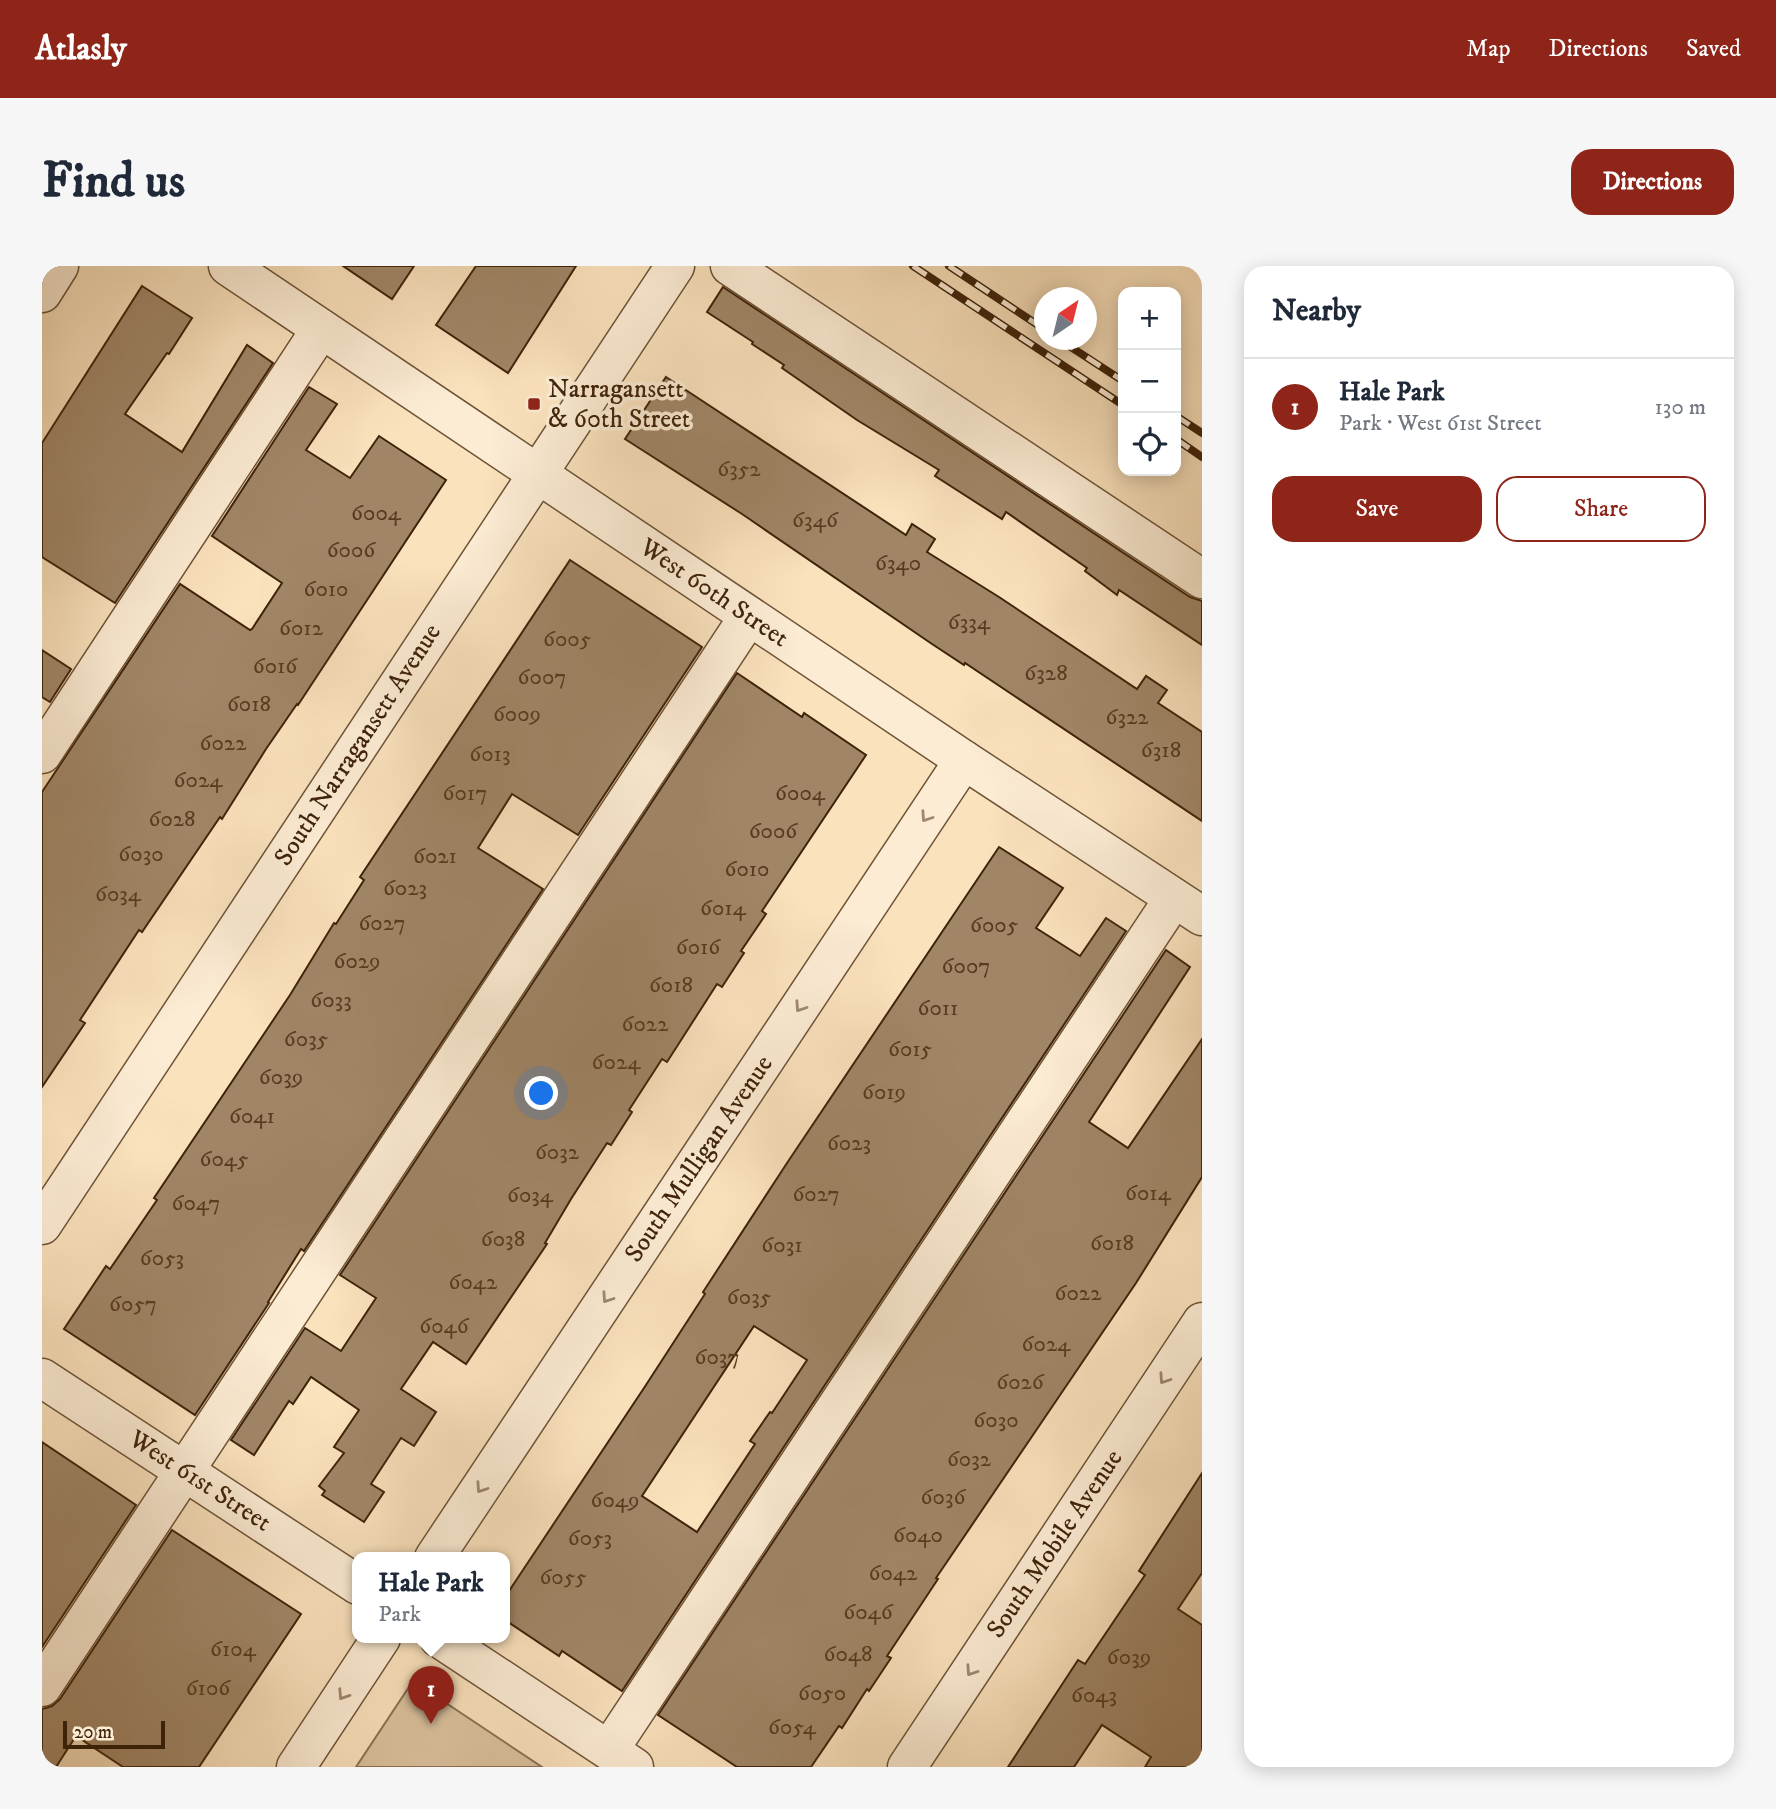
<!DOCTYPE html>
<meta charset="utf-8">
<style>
:root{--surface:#fff;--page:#f6f6f7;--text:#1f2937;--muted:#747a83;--line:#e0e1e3;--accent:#8f2418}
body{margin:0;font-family:"IM FELL DW Pica",serif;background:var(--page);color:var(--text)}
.controls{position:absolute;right:21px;top:21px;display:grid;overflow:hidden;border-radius:14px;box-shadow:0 4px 18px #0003}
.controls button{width:63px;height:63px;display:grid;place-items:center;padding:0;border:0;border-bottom:2px solid var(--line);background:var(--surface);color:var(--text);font:35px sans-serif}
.compass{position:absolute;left:992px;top:21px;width:63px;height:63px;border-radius:50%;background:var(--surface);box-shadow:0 4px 18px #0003;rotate:35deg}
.scale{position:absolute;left:21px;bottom:18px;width:102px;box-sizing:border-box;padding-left:7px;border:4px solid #3f2309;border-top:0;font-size:19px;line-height:24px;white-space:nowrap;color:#3f2309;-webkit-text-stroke:5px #fcecd4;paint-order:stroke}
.you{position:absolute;left:500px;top:828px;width:24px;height:24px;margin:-18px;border:5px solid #fff;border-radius:50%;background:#1a73e8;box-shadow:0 0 0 10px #1a73e833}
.badge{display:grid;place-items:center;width:46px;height:46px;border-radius:50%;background:var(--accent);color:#fff;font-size:23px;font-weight:700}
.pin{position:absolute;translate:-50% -58px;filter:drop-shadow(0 2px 4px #0008)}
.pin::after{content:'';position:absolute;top:37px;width:24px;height:21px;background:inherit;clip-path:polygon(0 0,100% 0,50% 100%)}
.popup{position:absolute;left:310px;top:1286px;width:158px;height:91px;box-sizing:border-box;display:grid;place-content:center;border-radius:14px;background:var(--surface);filter:drop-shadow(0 2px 5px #0005);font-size:23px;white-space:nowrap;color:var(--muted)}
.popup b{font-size:26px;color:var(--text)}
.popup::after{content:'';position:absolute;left:50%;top:100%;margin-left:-14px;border:14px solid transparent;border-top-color:var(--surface)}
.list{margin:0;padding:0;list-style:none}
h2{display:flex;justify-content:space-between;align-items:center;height:91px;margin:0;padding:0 28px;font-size:30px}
h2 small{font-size:23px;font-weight:400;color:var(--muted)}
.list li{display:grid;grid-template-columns:46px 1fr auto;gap:21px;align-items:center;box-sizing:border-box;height:98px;padding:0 28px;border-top:2px solid var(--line)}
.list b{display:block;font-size:26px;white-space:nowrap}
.list p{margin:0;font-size:23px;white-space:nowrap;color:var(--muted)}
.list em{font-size:23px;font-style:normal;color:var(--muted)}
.actions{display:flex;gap:14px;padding:21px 28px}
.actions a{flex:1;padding:16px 0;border:2px solid var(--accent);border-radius:21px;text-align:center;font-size:24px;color:var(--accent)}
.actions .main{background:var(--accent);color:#fff}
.icon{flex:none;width:38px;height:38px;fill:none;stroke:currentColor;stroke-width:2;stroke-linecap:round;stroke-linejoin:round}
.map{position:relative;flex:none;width:1160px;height:1501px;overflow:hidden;border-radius:21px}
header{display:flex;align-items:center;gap:42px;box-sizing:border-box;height:98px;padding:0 35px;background:var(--accent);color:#fff}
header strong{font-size:33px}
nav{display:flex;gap:38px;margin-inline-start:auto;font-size:24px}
.intro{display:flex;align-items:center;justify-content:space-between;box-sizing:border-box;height:168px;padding:0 42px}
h1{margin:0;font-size:49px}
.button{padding:18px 32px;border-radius:21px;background:var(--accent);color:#fff;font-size:24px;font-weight:700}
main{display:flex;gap:42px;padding:0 42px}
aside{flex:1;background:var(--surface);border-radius:21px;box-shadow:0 4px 18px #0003}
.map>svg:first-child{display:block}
.green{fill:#dac29e;stroke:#8c7254;stroke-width:2}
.building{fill:#a08667;stroke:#3f2309;stroke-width:2;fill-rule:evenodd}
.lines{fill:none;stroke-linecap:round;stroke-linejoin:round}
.minor-casing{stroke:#6e5336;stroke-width:41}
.minor{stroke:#fcecd4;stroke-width:38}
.rail-casing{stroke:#3f2309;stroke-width:8}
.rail{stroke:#fcecd4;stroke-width:5;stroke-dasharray:16;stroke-linecap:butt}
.oneway{stroke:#9e886e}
.poi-dot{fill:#8f2418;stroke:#fcecd4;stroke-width:2.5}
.labels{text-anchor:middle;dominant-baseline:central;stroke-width:7;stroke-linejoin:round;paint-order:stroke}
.number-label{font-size:23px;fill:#573c20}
.poi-label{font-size:26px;fill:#3f2309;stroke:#fcecd4;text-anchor:start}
.street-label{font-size:26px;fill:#3f2309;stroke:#fcecd4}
</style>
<header>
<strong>Atlasly</strong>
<nav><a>Map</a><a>Directions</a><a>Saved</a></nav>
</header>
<div class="intro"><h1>Find us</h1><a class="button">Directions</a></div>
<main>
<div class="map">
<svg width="1160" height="1501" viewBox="0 0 1160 1501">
<rect width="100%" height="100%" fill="#fae2bd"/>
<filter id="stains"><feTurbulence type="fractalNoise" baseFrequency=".00286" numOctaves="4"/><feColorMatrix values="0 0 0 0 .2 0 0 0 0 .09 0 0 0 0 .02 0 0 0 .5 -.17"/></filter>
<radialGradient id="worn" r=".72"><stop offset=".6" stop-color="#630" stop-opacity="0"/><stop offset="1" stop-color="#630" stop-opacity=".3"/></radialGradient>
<!-- green -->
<polygon class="green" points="371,1415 500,1501 314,1501"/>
<!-- building -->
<g class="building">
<polygon points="301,0 372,0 350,33"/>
<polygon points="434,0 534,0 466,107 394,59"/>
<polygon points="100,20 150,52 127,88 125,87 83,148 140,186 205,79 231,97 73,337 0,291 0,177"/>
<polygon points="681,21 1148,331 1160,335 1160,379 1077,324 1075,329 1043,305 1045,302 964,246 960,253 893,210 897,204 815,154 740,102 742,99 710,78 711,76 665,46"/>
<polygon points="624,111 864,269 870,258 893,273 885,286 957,331 1095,423 1104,410 1125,424 1116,437 1160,466 1160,555 923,397 922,399 890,378 700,248 583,173"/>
<polygon points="267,121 295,138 264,184 308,212 337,170 404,214 256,439 255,438 224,483 180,553 178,551 100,666 97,664 38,754 43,757 0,821 0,526 138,318 208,364 210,363 240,317 170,270"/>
<polygon points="528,294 660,381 536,569 470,528 436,582 501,623 262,985 259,983 226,1036 227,1037 153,1149 22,1063 64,1000 68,1003 115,934 112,932 248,729 292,657 294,658 322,614 318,611"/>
<polygon points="0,384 29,403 8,436 0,431"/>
<polygon points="695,407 760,451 762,447 824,489 720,645 724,648 699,685 702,687 680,721 675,718 625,796 620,793 587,844 590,846 569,879 565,877 529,933 503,977 505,978 424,1098 391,1076 359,1123 394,1146 372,1180 359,1172 329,1218 342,1226 322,1256 280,1229 283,1225 277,1220 302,1187 292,1181 317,1144 269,1111 251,1138 247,1135 212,1189 189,1174 263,1062 299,1085 334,1032 298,1009"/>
<path d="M957 581 1021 622 994 662 1038 690 1064 652 1084 665 580 1425 520 1385 517 1390 463 1354V1331L602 1122 663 1028 661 1026 747 894ZM712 1060 765 1094 730 1147 728 1146 708 1175 713 1178 655 1266 600 1230Z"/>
<polygon points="1124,684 1148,701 1047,856 1086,882 1160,773 1160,911 1094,1017 894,1312 896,1313 845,1390 849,1392 827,1425 825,1423 800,1462 797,1460 769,1501 695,1501 616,1449"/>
<polygon points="0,1176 94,1239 0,1381"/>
<polygon points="1160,1207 1160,1307 1136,1343 1160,1359 1160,1492 1154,1501 1103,1501 1109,1491 1060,1459 1032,1501 966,1501 1036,1394 1043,1398 1103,1309 1097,1305"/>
<polygon points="130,1264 259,1348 157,1501 81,1501 34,1470 14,1501 0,1501 0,1443 10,1440 18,1433"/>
</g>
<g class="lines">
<!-- minor casing -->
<g class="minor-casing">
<g id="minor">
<polyline points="186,0 922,494 1160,650"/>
<polyline points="688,0 1160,313"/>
<polyline points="0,27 17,0"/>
<polyline points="0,488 279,63"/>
<polyline points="0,959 633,0"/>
<polyline points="0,1112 316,1319"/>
<polyline points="392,1292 922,494"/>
<polyline points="397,1372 592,1501"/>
<polyline points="0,1421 707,350"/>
<polyline points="567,1484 1132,632"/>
<polyline points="254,1501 339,1372"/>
<polyline points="865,1501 1160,1056"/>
</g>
</g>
<!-- minor -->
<use href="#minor" class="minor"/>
<!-- rail casing -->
<g class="rail-casing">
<g id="rail">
<polyline points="871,0 1081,139"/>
<polyline points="907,0 1002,63"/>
<polyline points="1018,74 1081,115"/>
<polyline points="1134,150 1160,167"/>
<polyline points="1134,173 1160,191"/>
</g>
</g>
<!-- rail -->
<use href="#rail" class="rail"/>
</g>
<!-- one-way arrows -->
<defs><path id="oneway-chevron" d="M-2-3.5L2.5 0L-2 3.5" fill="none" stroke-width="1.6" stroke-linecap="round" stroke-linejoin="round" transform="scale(1.75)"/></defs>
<g class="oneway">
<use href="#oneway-chevron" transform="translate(884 551) rotate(124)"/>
<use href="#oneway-chevron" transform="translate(758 741) rotate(124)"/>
<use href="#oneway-chevron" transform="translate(565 1032) rotate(124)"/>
<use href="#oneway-chevron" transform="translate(1122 1113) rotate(124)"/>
<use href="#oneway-chevron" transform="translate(439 1222) rotate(124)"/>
<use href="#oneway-chevron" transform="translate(929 1405) rotate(124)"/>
<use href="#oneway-chevron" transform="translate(301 1429) rotate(123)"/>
</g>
<!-- markers -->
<rect class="poi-dot" x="485" y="131" width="14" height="14" rx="3.5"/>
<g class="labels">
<!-- number labels -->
<g class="number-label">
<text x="697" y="203">6352</text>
<text x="334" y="247">6004</text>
<text x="773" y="254">6346</text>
<text x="309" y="284">6006</text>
<text x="856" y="297">6340</text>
<text x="284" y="323">6010</text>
<text x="927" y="356">6334</text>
<text x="259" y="362">6012</text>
<text x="525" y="373">6005</text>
<text x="233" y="400">6016</text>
<text x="1004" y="407">6328</text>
<text x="500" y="411">6007</text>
<text x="207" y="438">6018</text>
<text x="475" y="448">6009</text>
<text x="1085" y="451">6322</text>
<text x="181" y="477">6022</text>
<text x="1119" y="484">6318</text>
<text x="448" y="488">6013</text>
<text x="156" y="514">6024</text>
<text x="423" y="527">6017</text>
<text x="758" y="527">6004</text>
<text x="130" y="553">6028</text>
<text x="731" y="565">6006</text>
<text x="99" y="588">6030</text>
<text x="393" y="590">6021</text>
<text x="705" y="603">6010</text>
<text x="363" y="622">6023</text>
<text x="76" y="628">6034</text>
<text x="681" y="642">6014</text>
<text x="340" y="657">6027</text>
<text x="952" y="659">6005</text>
<text x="656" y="681">6016</text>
<text x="315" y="695">6029</text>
<text x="924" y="700">6007</text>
<text x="629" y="719">6018</text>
<text x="289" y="734">6033</text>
<text x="896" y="742">6011</text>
<text x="603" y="758">6022</text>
<text x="264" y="773">6035</text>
<text x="868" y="783">6015</text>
<text x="574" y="796">6024</text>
<text x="239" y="811">6039</text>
<text x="842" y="826">6019</text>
<text x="210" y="850">6041</text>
<text x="807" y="877">6023</text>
<text x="515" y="886">6032</text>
<text x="182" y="893">6045</text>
<text x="1106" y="927">6014</text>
<text x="774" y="928">6027</text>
<text x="488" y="929">6034</text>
<text x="154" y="937">6047</text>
<text x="461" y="973">6038</text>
<text x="1070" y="977">6018</text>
<text x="740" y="979">6031</text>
<text x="120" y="992">6053</text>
<text x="431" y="1016">6042</text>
<text x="1036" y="1027">6022</text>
<text x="707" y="1031">6035</text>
<text x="91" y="1038">6057</text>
<text x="402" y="1060">6046</text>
<text x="1004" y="1078">6024</text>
<text x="675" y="1091">6037</text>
<text x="978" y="1116">6026</text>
<text x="954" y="1154">6030</text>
<text x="927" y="1193">6032</text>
<text x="901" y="1231">6036</text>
<text x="573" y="1234">6049</text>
<text x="876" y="1269">6040</text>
<text x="548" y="1272">6053</text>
<text x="851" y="1307">6042</text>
<text x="521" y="1311">6055</text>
<text x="826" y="1346">6046</text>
<text x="191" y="1383">6104</text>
<text x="806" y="1388">6048</text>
<text x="1087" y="1391">6039</text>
<text x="166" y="1422">6106</text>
<text x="780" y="1427">6050</text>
<text x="1052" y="1429">6043</text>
<text x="750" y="1461">6054</text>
</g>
<!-- poi labels -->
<g class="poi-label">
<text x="506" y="123">Narragansett<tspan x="506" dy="30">&amp; 60th Street</tspan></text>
</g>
<!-- street labels -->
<g class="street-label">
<text transform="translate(672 327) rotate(34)">West 60th Street</text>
<text transform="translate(316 479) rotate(-57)">South Narragansett Avenue</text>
<text transform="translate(657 893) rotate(-56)">South Mulligan Avenue</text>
<text transform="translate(158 1215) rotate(33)">West 61st Street</text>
<text transform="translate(1013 1278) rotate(-56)">South Mobile Avenue</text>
</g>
</g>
<rect width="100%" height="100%" filter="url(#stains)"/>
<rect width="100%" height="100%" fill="url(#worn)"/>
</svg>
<div class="controls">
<button>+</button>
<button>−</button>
<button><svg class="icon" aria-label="locate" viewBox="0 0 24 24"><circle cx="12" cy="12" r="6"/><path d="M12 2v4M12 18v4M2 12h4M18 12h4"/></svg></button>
</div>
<svg class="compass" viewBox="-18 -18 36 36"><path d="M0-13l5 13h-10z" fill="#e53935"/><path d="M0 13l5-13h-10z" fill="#747a83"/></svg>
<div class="scale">20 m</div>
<div class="you"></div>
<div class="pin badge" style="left:389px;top:1458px">1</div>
<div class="popup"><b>Hale Park</b>Park</div>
</div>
<aside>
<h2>Nearby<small></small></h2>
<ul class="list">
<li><span class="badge">1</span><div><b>Hale Park</b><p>Park · West 61st Street</p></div><em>130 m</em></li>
</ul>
<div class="actions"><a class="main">Save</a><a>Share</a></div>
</aside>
</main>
